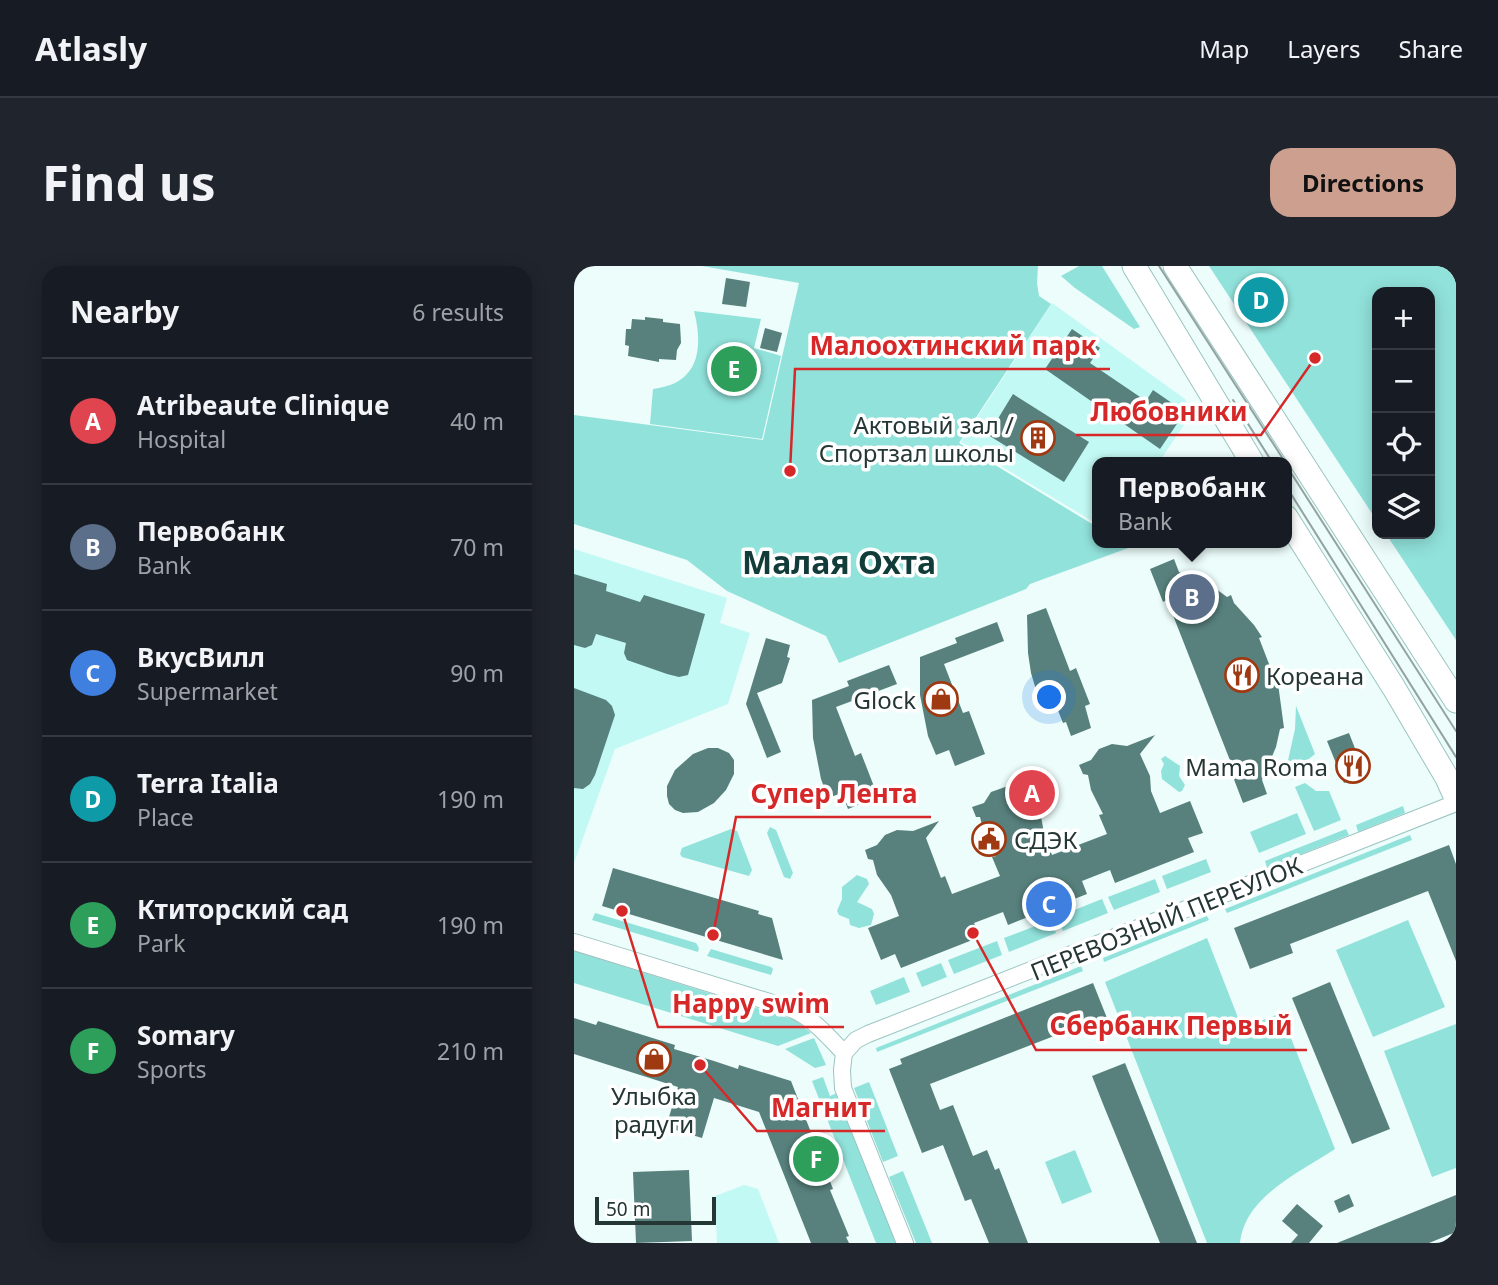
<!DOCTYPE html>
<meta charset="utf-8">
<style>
:root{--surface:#171b24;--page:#20242c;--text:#f1f3f6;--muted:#9ea1a6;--line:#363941;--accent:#cc9f8f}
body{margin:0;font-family:"Noto Sans",sans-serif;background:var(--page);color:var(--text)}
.controls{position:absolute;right:21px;top:21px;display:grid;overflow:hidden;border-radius:14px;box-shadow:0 4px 18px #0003}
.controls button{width:63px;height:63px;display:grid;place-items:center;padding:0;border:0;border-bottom:2px solid var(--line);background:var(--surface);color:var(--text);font:35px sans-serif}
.scale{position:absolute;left:21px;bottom:18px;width:121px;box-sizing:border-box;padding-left:7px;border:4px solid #253735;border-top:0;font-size:19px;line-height:24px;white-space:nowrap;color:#253735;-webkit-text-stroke:5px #fff;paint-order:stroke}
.you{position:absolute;left:476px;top:432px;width:24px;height:24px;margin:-18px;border:5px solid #fff;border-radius:50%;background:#1a73e8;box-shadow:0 0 0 10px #1a73e833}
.badge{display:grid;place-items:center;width:46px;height:46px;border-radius:50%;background:var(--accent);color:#fff;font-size:23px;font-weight:700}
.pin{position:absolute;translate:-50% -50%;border:4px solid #fff;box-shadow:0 2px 7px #0006}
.popup{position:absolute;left:518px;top:191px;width:200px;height:91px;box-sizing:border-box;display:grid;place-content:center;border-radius:14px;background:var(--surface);filter:drop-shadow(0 2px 5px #0005);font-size:23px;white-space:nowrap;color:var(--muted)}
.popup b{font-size:26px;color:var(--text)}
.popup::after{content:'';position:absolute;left:50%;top:100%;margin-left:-14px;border:14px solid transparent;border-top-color:var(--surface)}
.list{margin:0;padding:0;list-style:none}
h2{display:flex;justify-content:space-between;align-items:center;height:91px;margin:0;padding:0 28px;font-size:30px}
h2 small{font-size:23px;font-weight:400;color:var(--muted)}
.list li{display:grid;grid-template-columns:46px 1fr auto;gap:21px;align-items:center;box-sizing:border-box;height:126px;padding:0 28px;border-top:2px solid var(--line)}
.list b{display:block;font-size:26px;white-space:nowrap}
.list p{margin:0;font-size:23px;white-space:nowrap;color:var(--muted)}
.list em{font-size:23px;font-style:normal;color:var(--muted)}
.icon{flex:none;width:38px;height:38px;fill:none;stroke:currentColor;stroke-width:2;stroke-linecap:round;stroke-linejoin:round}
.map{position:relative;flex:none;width:882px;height:977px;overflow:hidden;border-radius:21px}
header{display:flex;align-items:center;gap:42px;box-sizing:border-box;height:98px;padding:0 35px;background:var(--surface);border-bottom:2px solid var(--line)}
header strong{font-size:33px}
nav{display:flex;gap:38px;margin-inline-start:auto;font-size:24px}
.intro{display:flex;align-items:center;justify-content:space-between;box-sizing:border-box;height:168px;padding:0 42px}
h1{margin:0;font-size:49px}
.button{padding:18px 32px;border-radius:21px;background:var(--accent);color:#111;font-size:24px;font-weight:700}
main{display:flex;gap:42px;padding:0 42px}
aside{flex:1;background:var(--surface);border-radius:21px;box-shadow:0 4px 18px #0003}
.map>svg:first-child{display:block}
.built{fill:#c3f9f4}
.green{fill:#91e2db}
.building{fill:#58817d}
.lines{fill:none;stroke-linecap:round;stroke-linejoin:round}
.street-casing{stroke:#9ac4c0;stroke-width:18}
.secondary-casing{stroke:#9ac4c0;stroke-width:25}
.street{stroke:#fff;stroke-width:16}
.secondary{stroke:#fff;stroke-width:23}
.tram{stroke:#92a3a1;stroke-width:2}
.labels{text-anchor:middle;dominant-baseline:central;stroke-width:7;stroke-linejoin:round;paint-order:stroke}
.poi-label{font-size:24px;fill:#253735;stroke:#fff;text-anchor:end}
.street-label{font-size:24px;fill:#253735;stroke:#fff}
.district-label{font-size:32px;font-weight:bold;fill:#123c39;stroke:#fff}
.leader{fill:none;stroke:#d62828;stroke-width:2.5}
.callout-dot{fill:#d62828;stroke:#fff;stroke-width:2.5}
.callout-label{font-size:26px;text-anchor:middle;font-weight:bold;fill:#d62828;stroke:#fff;stroke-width:7;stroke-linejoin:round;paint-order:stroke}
</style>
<header>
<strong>Atlasly</strong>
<nav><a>Map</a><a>Layers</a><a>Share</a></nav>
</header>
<div class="intro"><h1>Find us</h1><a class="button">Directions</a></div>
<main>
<aside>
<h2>Nearby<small>6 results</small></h2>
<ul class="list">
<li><span class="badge" style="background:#e0444e">A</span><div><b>Atribeaute Clinique</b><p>Hospital</p></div><em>40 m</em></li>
<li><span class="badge" style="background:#5c6f8a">B</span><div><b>Первобанк</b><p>Bank</p></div><em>70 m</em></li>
<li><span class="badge" style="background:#3f7fe0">C</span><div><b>ВкусВилл</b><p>Supermarket</p></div><em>90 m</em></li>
<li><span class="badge" style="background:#0f9aa8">D</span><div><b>Terra Italia</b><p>Place</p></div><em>190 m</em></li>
<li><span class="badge" style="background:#2e9e5b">E</span><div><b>Ктиторский сад</b><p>Park</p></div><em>190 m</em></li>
<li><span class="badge" style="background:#2e9e5b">F</span><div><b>Somary</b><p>Sports</p></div><em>210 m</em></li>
</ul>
</aside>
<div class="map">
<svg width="882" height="977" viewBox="0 0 882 977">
<rect width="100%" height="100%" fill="#ecfdfb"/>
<!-- built -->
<g class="built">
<polygon points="478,37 611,133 618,147 585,196 524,196 523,258 387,176"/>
<polygon points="0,283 153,332 146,357 176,367 154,438 41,483 0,597"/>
<polygon points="170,919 184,923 205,977 143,977 141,930"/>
</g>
<!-- green -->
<g class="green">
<polygon points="128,0 464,0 463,17 465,30 477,38 385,177 523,261 524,277 550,277 557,281 456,318 452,323 265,397 252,370 153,325 113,294 0,258 0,149 189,174 225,17"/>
<polygon points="505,0 528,0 566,61 560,63 501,22 487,10"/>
<polygon points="635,0 882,0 882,374 812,268 856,268 856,26 803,26 803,255"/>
<path d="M120 45 187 53 180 82 207 90 188 173 76 158 79 123C124 118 130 84 120 45Z"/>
<polygon points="722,440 741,488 731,496 729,509 718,514 713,499 721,463"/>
<polygon points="591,490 606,500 605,510 611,519 608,525 605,526 588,513 587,505 590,498 587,493"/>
<polygon points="731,517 742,525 755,525 767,554 740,565 721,521"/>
<polygon points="829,540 831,547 784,566 782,559"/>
<polygon points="723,547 732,568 685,587 676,566"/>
<polygon points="196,561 202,564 219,607 216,613 210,611 193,567"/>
<polygon points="157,563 163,565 178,604 175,610 108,591 106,588 108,582"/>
<polygon points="772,563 775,569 693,602 691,595"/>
<polygon points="836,569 838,574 653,647 651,643"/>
<polygon points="632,593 637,606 593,623 588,610"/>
<polygon points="283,609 293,613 295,618 283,636 298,643 300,648 297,659 285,662 276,659 275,653 265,649 263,645 268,633 268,621"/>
<polygon points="581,613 586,626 540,644 534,631"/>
<polygon points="528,633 534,647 489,665 483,651"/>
<polygon points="21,647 122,677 125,682 124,686 18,654"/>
<polygon points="633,650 635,654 530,696 529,692"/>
<polygon points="477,654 482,667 435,686 430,672"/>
<polygon points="834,654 871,741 799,771 762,684"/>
<path d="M633 672 668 762 707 747 761 883C725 907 671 930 666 977H633L531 716Z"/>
<polygon points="423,675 428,689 380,708 374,694"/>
<polygon points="137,683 197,701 199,703 197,709 133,690"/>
<polygon points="0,685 221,754 237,767 204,780 0,717"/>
<polygon points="367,697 373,711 348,721 342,707"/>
<polygon points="507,700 509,705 303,786 302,782"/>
<polygon points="330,711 336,726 302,739 296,725"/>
<polygon points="882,758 882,902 858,911 810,785"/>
<polygon points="240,772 252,799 241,802 211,783"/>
<polygon points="249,811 256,830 263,827 323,977 302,977 238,815"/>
<polygon points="295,816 324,890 309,896 280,822"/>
<polygon points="501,884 518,926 488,938 471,896"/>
<polygon points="329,905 358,977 342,977 315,911"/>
</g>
<!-- building -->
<g class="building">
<polygon points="152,12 176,16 172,41 148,38"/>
<polygon points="71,51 89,53 89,56 106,58 107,77 103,84 102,94 85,93 85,96 54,90 55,80 51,79 52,63 57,63 58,53 71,54"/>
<polygon points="191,62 208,67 203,86 186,82"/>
<polygon points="498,63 526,82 516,97 572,135 579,124 611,146 586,183 471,103"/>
<polygon points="439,128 515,176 490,216 414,169"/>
<polygon points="600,293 605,306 638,320 653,331 657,329 660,337 680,359 688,371 685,372 700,411 703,410 710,462 706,463 702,481 688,514 693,528 669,537 656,503 659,502 593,334 589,336 576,303"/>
<polygon points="0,308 33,318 32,325 66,336 70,329 131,348 114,409 105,411 93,408 53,394 50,387 52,377 22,368 18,379 11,382 0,379"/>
<polygon points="472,342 496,405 502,402 516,438 511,440 517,462 497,470 492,456 489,457 483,442 469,447 457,407 454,387 453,349"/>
<polygon points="423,356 430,375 370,398 389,447 395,445 411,488 381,500 375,484 362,489 354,470 346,429 346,391 383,377 381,372"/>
<polygon points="192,372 216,379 213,391 216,392 208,417 183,427 207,486 193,492 172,438"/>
<polygon points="315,399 323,418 262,441 281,490 287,487 301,523 296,525 299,533 274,543 268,527 254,532 247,513 239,472 238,434 275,420 273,415"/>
<polygon points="0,422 32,434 38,440 41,449 21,509 16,518 9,523 0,522"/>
<polygon points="775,467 791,508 770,517 753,475"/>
<polygon points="581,469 566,488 576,510 577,525 586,547 616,535 629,567 614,572 620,586 541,617 536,604 508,615 513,628 434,659 429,646 400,657 406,671 327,702 321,688 307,694 294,662 325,650 317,629 303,609 299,594 294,593 291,584 303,579 311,569 323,564 339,565 365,555 352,572 367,612 371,610 378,628 426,610 418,591 422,590 417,577 410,567 406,551 402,551 398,541 410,537 417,526 434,520 446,522 458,518 462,526 459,530 466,545 470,567 478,589 533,568 525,549 529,548 517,524 514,509 509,508 505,499 517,494 525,483 538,478 553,480"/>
<polygon points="144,482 155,487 160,494 160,508 152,524 140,537 124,546 109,547 101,544 95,538 93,530 93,520 101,504 119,488 134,482"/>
<polygon points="875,579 882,598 882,695 854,625 716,678 719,687 676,703 660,662"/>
<polygon points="39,602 185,645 184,648 198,652 209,694 28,640"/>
<polygon points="756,716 816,863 778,878 718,732"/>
<polygon points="519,717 535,757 496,772 493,765 356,818 366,844 379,839 399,890 413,884 421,904 425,902 454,977 415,977 397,933 391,935 369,879 348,887 315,803 328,798 326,793"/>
<polygon points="0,752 22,759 24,755 101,779 100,783 140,795 164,803 165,799 217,815 259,923 256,924 275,970 272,971 275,977 237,977 185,846 140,832 128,872 92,861 104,821 0,788"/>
<polygon points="551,797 623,977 586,977 529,838 518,810"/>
<polygon points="115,904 118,975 62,977 59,906"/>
<polygon points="775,928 780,940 765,947 760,935"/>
<polygon points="882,929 882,966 855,977 763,977"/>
<polygon points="723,938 749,960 735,977 717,977 724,969 708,955"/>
</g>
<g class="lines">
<!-- street casing -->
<g class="street-casing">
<g id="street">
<path d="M0 676 215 742C238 751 253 769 270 787"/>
<polyline points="270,787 282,774 294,768 882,537"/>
<polyline points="270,787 268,804 269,822 331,977"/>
</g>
</g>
<!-- secondary casing -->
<g class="secondary-casing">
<g id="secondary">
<polyline points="560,0 678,196"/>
<polyline points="601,0 882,435"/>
<polyline points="712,251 820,422 873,512 882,532"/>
</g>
</g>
<!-- street -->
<use href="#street" class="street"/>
<!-- secondary -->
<use href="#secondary" class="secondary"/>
<!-- tram -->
<g class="tram">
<polyline points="585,0 711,196"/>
<polyline points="659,134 698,196"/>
<polyline points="712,199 882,465"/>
<polyline points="712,220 882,491"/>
</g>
</g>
<!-- icons -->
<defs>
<g id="building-ring" transform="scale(1.75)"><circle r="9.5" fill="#fff" stroke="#9f3912" stroke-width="1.5"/><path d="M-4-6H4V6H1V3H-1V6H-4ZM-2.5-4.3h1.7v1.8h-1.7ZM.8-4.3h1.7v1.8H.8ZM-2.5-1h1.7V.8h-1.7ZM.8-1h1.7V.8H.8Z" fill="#9f3912"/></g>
<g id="restaurant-ring" transform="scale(1.75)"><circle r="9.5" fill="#fff" stroke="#9f3912" stroke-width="1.5"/><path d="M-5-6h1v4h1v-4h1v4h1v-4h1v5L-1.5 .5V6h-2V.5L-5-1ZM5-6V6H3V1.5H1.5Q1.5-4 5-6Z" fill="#9f3912"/></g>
<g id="shop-ring" transform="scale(1.75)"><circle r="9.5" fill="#fff" stroke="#9f3912" stroke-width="1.5"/><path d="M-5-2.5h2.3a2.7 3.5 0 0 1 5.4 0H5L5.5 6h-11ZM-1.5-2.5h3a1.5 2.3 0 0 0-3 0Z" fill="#9f3912"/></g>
<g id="civic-ring" transform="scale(1.75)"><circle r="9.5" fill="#fff" stroke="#9f3912" stroke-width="1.5"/><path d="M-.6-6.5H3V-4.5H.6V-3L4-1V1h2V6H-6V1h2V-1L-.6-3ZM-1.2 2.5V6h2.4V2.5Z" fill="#9f3912"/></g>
</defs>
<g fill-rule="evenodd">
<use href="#building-ring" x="464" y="172"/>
<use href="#restaurant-ring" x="668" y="409"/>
<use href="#shop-ring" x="367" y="433"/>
<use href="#restaurant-ring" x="779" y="500"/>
<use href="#civic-ring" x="415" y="573"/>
<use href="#shop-ring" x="80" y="793"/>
</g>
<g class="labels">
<!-- poi labels -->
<g class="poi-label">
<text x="440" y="158">Актовый зал /<tspan x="440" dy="28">Спортзал школы</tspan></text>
<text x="692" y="409" text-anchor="start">Кореана</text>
<text x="342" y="433">Glock</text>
<text x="754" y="500">Mama Roma</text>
<text x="440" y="573" text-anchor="start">СДЭК</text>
<text x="80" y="829" text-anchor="middle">Улыбка<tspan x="80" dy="28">радуги</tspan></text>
</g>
<!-- street labels -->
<g class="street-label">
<text transform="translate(592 652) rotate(-22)">ПЕРЕВОЗНЫЙ ПЕРЕУЛОК</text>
</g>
<!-- district labels -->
<g class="district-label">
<text x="265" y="295">Малая Охта</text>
</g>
</g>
<!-- callouts -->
<path class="leader" d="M216 205L221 103H536M741 92L687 169H502M139 669L162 551H357M48 645L84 761H270M399 667L462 784H733M126 799L183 865H311"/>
<g class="callout-dot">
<circle cx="216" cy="205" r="7"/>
<circle cx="741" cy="92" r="7"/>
<circle cx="139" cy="669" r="7"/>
<circle cx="48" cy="645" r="7"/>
<circle cx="399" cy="667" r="7"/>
<circle cx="126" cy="799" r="7"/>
</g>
<g class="callout-label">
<text x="379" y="89">Малоохтинский парк</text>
<text x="595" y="155">Любовники</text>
<text x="260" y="537">Супер Лента</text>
<text x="177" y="747">Happy swim</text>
<text x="597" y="769">Сбербанк Первый</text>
<text x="247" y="851">Магнит</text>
</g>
</svg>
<div class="controls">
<button>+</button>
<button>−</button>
<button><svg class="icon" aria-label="locate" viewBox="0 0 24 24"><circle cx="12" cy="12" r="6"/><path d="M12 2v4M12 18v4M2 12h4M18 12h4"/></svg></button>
<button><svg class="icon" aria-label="layers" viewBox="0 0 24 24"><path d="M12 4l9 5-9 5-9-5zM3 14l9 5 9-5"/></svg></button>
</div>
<div class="scale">50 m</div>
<div class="you"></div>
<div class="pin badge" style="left:458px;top:527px;background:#e0444e">A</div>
<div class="pin badge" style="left:618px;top:331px;background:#5c6f8a">B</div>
<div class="popup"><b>Первобанк</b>Bank</div>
<div class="pin badge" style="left:475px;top:638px;background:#3f7fe0">C</div>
<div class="pin badge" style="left:687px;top:34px;background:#0f9aa8">D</div>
<div class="pin badge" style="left:160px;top:103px;background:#2e9e5b">E</div>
<div class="pin badge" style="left:242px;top:893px;background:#2e9e5b">F</div>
</div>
</main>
